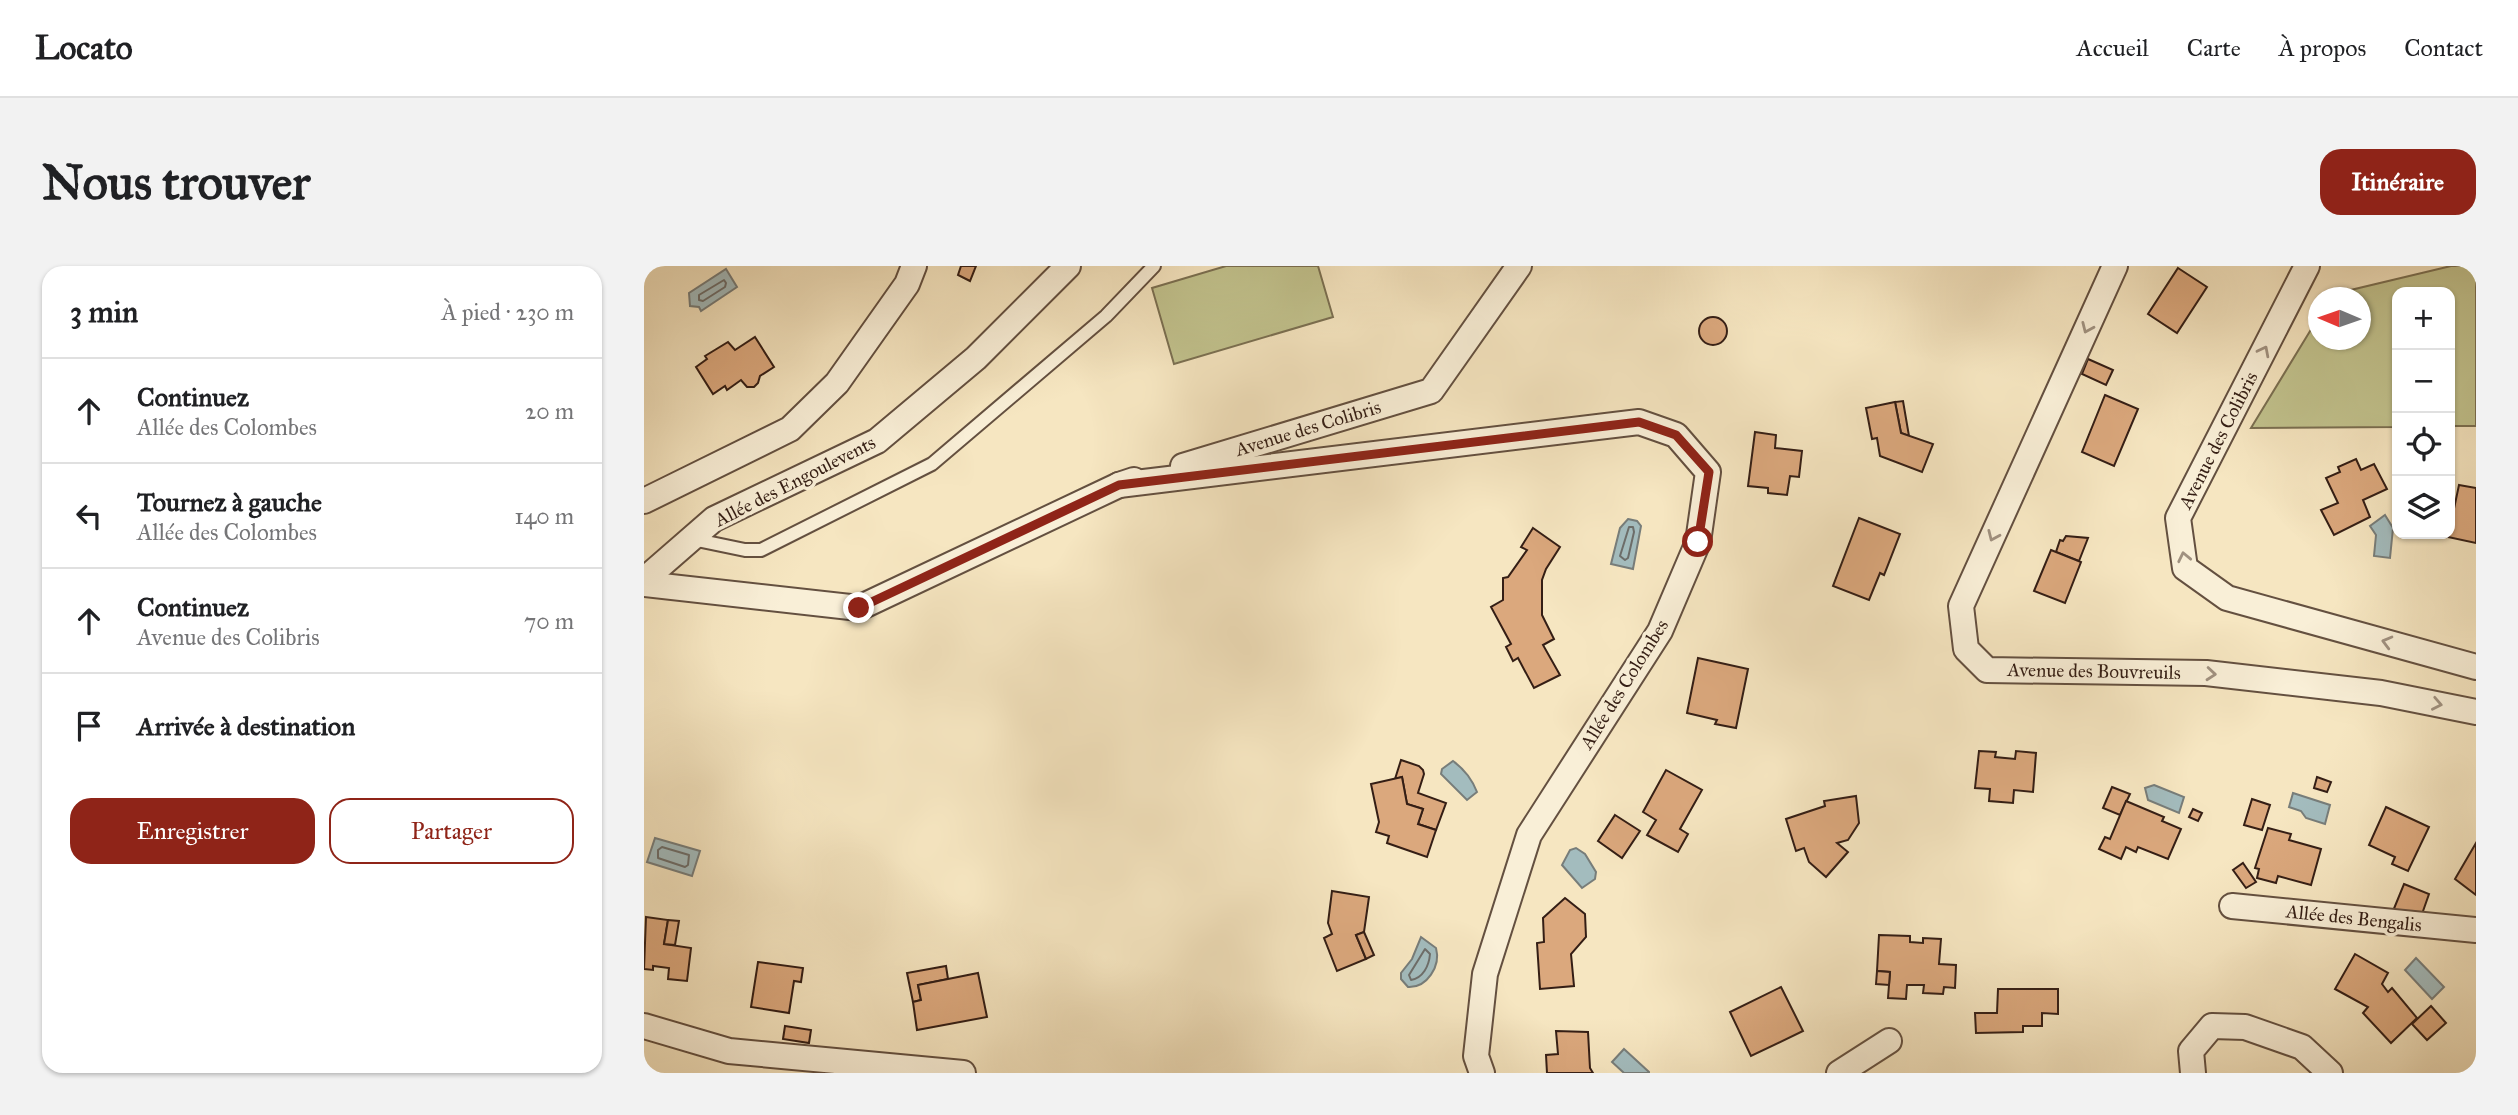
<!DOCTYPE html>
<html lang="fr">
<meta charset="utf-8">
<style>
:root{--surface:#fff;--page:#f2f2f2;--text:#202124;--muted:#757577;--line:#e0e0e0;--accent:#8f2418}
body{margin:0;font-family:"IM FELL Great Primer",serif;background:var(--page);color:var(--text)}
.controls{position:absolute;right:21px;top:21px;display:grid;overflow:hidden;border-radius:14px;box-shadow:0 2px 5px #0004}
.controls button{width:63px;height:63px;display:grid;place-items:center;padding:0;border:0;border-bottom:2px solid var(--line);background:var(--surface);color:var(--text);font:35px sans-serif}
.compass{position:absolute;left:1664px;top:21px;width:63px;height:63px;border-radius:50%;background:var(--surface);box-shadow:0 2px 5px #0004;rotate:272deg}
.stop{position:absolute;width:21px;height:21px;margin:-16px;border:5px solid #8f2418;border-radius:50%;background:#fff}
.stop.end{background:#8f2418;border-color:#fff;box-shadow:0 2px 7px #0008}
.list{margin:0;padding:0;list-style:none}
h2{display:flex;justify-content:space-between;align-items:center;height:91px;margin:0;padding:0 28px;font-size:30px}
h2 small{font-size:23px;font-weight:400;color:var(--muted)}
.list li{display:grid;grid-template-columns:46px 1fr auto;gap:21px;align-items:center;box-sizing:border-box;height:105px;padding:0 28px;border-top:2px solid var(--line)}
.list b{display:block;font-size:26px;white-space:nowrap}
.list p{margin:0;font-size:23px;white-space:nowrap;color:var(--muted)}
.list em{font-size:23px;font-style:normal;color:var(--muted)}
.actions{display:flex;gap:14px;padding:21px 28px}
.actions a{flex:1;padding:16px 0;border:2px solid var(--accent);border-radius:21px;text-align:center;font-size:24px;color:var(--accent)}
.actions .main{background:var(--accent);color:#fff}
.icon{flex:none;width:38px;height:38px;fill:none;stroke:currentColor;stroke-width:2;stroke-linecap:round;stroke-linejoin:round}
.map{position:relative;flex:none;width:1832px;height:807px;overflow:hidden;border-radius:21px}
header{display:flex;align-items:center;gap:42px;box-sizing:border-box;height:98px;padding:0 35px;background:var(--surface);border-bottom:2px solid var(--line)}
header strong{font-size:33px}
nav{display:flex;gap:38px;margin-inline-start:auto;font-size:24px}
.intro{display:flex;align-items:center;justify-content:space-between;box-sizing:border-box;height:168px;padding:0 42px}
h1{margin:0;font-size:49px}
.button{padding:18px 32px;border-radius:21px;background:var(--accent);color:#fff;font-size:24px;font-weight:700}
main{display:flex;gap:42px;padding:0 42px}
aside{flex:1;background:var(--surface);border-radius:21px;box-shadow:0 2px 5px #0004}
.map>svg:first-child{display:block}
.green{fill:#c2c38e;stroke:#7b7052;stroke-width:2}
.water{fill:#a3bcbe;stroke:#777d7a;stroke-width:2}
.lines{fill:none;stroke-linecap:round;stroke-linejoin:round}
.shore{stroke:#6c6d6a;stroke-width:2}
.building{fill:#dba87d;stroke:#341e15;stroke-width:2}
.service-casing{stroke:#645040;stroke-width:16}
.minor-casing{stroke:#645040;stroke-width:28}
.service{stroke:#f9efd7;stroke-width:12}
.minor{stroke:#f9efd7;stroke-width:24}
.oneway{stroke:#a09180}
.route{stroke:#8f2418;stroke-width:9}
.labels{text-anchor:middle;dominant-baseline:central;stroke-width:7;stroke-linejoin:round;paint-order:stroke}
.street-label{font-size:19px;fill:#341e15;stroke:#f9efd7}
</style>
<header>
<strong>Locato</strong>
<nav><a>Accueil</a><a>Carte</a><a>À propos</a><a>Contact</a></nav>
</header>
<div class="intro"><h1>Nous trouver</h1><a class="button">Itinéraire</a></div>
<main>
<aside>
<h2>3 min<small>À pied · 230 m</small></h2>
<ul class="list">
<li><svg class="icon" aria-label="ahead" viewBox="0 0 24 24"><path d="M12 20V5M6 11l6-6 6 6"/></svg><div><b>Continuez</b><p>Allée des Colombes</p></div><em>20 m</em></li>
<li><svg class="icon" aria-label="left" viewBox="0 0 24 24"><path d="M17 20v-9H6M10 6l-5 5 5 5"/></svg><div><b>Tournez à gauche</b><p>Allée des Colombes</p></div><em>140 m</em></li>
<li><svg class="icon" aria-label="ahead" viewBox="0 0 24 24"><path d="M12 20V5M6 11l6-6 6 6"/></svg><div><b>Continuez</b><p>Avenue des Colibris</p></div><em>70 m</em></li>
<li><svg class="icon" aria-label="arrive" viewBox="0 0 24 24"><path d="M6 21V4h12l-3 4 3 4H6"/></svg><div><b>Arrivée à destination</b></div></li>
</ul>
<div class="actions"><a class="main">Enregistrer</a><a>Partager</a></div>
</aside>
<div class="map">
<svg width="1832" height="807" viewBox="0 0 1832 807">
<rect width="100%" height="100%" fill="#f6e6c1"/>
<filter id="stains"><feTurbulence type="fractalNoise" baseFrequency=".00286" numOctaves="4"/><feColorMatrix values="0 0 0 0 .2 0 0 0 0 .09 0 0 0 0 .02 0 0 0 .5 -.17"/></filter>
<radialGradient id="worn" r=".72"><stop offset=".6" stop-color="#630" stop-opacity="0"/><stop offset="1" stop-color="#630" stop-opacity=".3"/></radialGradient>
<!-- green -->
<g class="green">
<polygon points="582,0 674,0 689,51 530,98 508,22"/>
<polygon points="1807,0 1832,0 1832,160 1806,160 1806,26 1753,26 1753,161 1607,162 1674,52 1674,74 1716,74 1716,32 1687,31 1690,28"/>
</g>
<!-- water -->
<g class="water">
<polygon points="82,3 93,21 57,45 55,41 46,40 45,27"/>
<polygon points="1741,249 1749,262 1746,292 1730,290 1732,269 1726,260"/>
<polygon points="984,253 993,255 997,260 989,303 967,298 976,262"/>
<path d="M809 495C820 503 828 513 833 526L823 534 797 508 798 503Z"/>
<polygon points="1510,519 1540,531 1535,547 1504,534 1501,522"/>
<polygon points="1649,527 1686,539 1681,558 1662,552 1657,545 1645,541"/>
<polygon points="11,572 56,585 48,610 3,596"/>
<polygon points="932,582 941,588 952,606 951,613 938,622 918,599 926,584"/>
<path d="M777 671 792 682C797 700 783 722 764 721L757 713V707L768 693Z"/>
<polygon points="1772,692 1800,721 1788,733 1761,704"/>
<polygon points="980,783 1005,806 1005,807 980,807 968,796"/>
</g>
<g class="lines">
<!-- shore -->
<g class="shore">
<polygon points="80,14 82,17 81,21 59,35 55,34 55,29"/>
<polygon points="985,261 989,261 990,266 984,292 981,294 976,290"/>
<polygon points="18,581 45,589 44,599 41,601 14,592 14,584"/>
<path d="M781 683 786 688C785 700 779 712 767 714L765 709Z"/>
</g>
</g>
<!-- building -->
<g class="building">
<polygon points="317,0 332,0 326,15 314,9"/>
<polygon points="1534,2 1563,21 1533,67 1504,48"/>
<circle cx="1069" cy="65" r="14"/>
<polygon points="111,71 130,101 116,110 114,117 110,121 103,121 97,114 83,124 81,120 69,128 52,101 63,93 61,90 84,76 91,84"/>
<polygon points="1444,93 1469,104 1462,119 1438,108"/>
<polygon points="1461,129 1494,143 1470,200 1438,186"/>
<polygon points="1259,135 1265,170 1257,167 1251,136"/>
<polygon points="1251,136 1257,167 1289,178 1278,206 1236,190 1233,172 1228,173 1222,142"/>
<polygon points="1111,166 1132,169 1131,182 1158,185 1155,211 1146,210 1143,229 1124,227 1124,222 1104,220"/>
<polygon points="1712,193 1717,204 1730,198 1743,223 1719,234 1726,251 1690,269 1677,244 1694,237 1682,212 1696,206 1694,201"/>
<polygon points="1815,219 1832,222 1832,277 1804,271"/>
<polygon points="1215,252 1256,268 1240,309 1236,307 1225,334 1189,320"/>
<polygon points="889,262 916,281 902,303 898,314 898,349 910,373 899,379 916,409 890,422 874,392 869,395 862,381 867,378 847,341 859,334 859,312 864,311 883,284 877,281"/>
<polygon points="1422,270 1444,272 1435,295 1412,286 1416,274 1419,275"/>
<polygon points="1407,284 1437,296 1421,337 1390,325"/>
<polygon points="1054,392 1104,403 1092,462 1071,458 1073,454 1043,447"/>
<polygon points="1335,485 1352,486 1351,491 1371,493 1372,485 1392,487 1389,526 1370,524 1369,537 1345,535 1346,523 1331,522"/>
<polygon points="757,494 775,500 779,504 780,508 774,527 802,537 792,564 774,558 779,543 763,538 758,511 751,513"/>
<polygon points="1022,504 1058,524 1036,563 1044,568 1034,586 1003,569 1012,554 999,546"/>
<polygon points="758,511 763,538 779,543 774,558 792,564 783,591 743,577 745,570 732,566 735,556 727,518"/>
<polygon points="1673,511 1687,516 1683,526 1670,522"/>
<polygon points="1468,521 1486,528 1476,549 1459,542"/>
<polygon points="1212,530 1215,557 1204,574 1193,577 1204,586 1182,611 1165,596 1160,582 1152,585 1142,553 1181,540 1180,535"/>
<polygon points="1608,533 1626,539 1618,564 1600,559"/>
<polygon points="1482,535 1520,551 1518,555 1537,563 1524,593 1494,581 1492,586 1482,581 1477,593 1455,583 1461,571 1466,573"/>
<polygon points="1742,541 1785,561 1764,605 1748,598 1751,591 1725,579"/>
<polygon points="1549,543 1558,547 1554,555 1545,551"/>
<polygon points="971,549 996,565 978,592 954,575"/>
<polygon points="1624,562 1647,568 1645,574 1677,583 1667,619 1634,610 1632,617 1613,612 1615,603 1611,602"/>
<polygon points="1832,577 1832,629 1811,613"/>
<polygon points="1599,597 1612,616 1602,622 1589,604"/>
<polygon points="1760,618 1785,628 1778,648 1749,645"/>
<polygon points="688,625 725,631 720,666 712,669 722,693 693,705 680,672 688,668 684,657"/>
<polygon points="921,632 941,648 942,671 927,688 930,720 896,723 893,677 900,676 899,652"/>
<polygon points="2,651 24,654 20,678 47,682 43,715 24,713 25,702 9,700 9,704 0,703"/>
<polygon points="24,654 35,655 31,679 20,678"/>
<polygon points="720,666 730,689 722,693 712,669"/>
<polygon points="1235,669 1266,670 1266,676 1279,677 1279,672 1297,673 1295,698 1312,699 1311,722 1300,721 1299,728 1279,727 1280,719 1263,719 1262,733 1244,732 1246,706 1233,705"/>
<polygon points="1711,688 1744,707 1738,718 1744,726 1748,722 1773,752 1747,777 1719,747 1724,741 1691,723"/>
<polygon points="114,696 159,702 157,716 150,715 145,747 107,741"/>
<polygon points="302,700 304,713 274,719 277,734 269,736 263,707"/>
<polygon points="1233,705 1246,706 1245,719 1232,718"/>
<polygon points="334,707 343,751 273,764 269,736 277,734 274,719"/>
<polygon points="1137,721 1159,765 1107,790 1086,746"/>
<polygon points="1354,723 1414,723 1414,748 1398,747 1398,760 1379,760 1379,766 1332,767 1331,747 1353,747"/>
<polygon points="1787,740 1802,757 1783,774 1768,758"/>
<polygon points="141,760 167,764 165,777 139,773"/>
<polygon points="912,765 944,766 946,802 949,807 903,807 902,789 914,788"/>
</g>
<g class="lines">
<!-- service casing -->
<g class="service-casing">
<polyline id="service" points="48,273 101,284 117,284 288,198 462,50 510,0"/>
</g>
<!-- minor casing -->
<g class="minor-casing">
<g id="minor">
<polyline points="1471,0 1317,340 1322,383 1343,404 1562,407 1737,427 1832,446"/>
<polyline points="1663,0 1534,252 1541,302 1583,332 1832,401"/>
<polyline points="539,200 787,125 875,0"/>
<polyline points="475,219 995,156 1032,169 1064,206 1054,276 1016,365 885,569 841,708 832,790 838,807"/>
<polyline points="0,235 146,163 193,117 263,18 270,0"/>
<polyline points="0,314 70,253 233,175 332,92 424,0"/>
<polyline points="0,318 215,342 475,219 490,214"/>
<polyline points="1588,640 1832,664"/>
<polyline points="0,760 85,785 319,807"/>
<polyline points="1195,807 1245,775"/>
<polyline points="1549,807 1547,785 1568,760 1601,761 1658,781 1686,807"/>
</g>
</g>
<!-- service -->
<use href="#service" class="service"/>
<!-- minor -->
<use href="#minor" class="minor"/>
</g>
<!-- one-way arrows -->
<defs><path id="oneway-chevron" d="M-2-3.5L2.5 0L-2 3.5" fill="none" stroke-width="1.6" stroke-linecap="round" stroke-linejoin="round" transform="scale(1.75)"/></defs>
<g class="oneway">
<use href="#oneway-chevron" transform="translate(1443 62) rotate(114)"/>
<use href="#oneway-chevron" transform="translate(1620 85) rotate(-63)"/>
<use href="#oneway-chevron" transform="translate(1349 270) rotate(114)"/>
<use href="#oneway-chevron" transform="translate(1540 291) rotate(-102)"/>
<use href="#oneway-chevron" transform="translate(1743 376) rotate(-165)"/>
<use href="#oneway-chevron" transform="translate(1567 408) rotate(5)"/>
<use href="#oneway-chevron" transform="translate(1793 438) rotate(11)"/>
</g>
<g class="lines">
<!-- route -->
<polyline class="route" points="215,342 475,219 995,156 1032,169 1065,206 1054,276"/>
</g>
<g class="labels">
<!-- street labels -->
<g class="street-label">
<text transform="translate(664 162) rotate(-17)">Avenue des Colibris</text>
<text transform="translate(1574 174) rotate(-63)">Avenue des Colibris</text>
<text transform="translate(151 215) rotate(-27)">Allée des Engoulevents</text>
<text transform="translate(1450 405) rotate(1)">Avenue des Bouvreuils</text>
<text transform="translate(980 418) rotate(-58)">Allée des Colombes</text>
<text transform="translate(1710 652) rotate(6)">Allée des Bengalis</text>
</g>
</g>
<rect width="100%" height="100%" filter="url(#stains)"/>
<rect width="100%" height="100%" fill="url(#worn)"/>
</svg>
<div class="controls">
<button>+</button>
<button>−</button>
<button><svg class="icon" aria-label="locate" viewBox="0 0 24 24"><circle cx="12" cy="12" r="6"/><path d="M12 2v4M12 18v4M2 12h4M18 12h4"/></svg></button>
<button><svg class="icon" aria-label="layers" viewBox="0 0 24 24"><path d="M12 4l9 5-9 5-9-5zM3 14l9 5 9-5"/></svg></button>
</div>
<svg class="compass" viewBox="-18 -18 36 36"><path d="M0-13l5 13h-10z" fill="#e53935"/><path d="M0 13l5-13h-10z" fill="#757577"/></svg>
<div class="stop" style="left:1054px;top:276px"></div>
<div class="stop end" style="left:215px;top:342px"></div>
</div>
</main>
